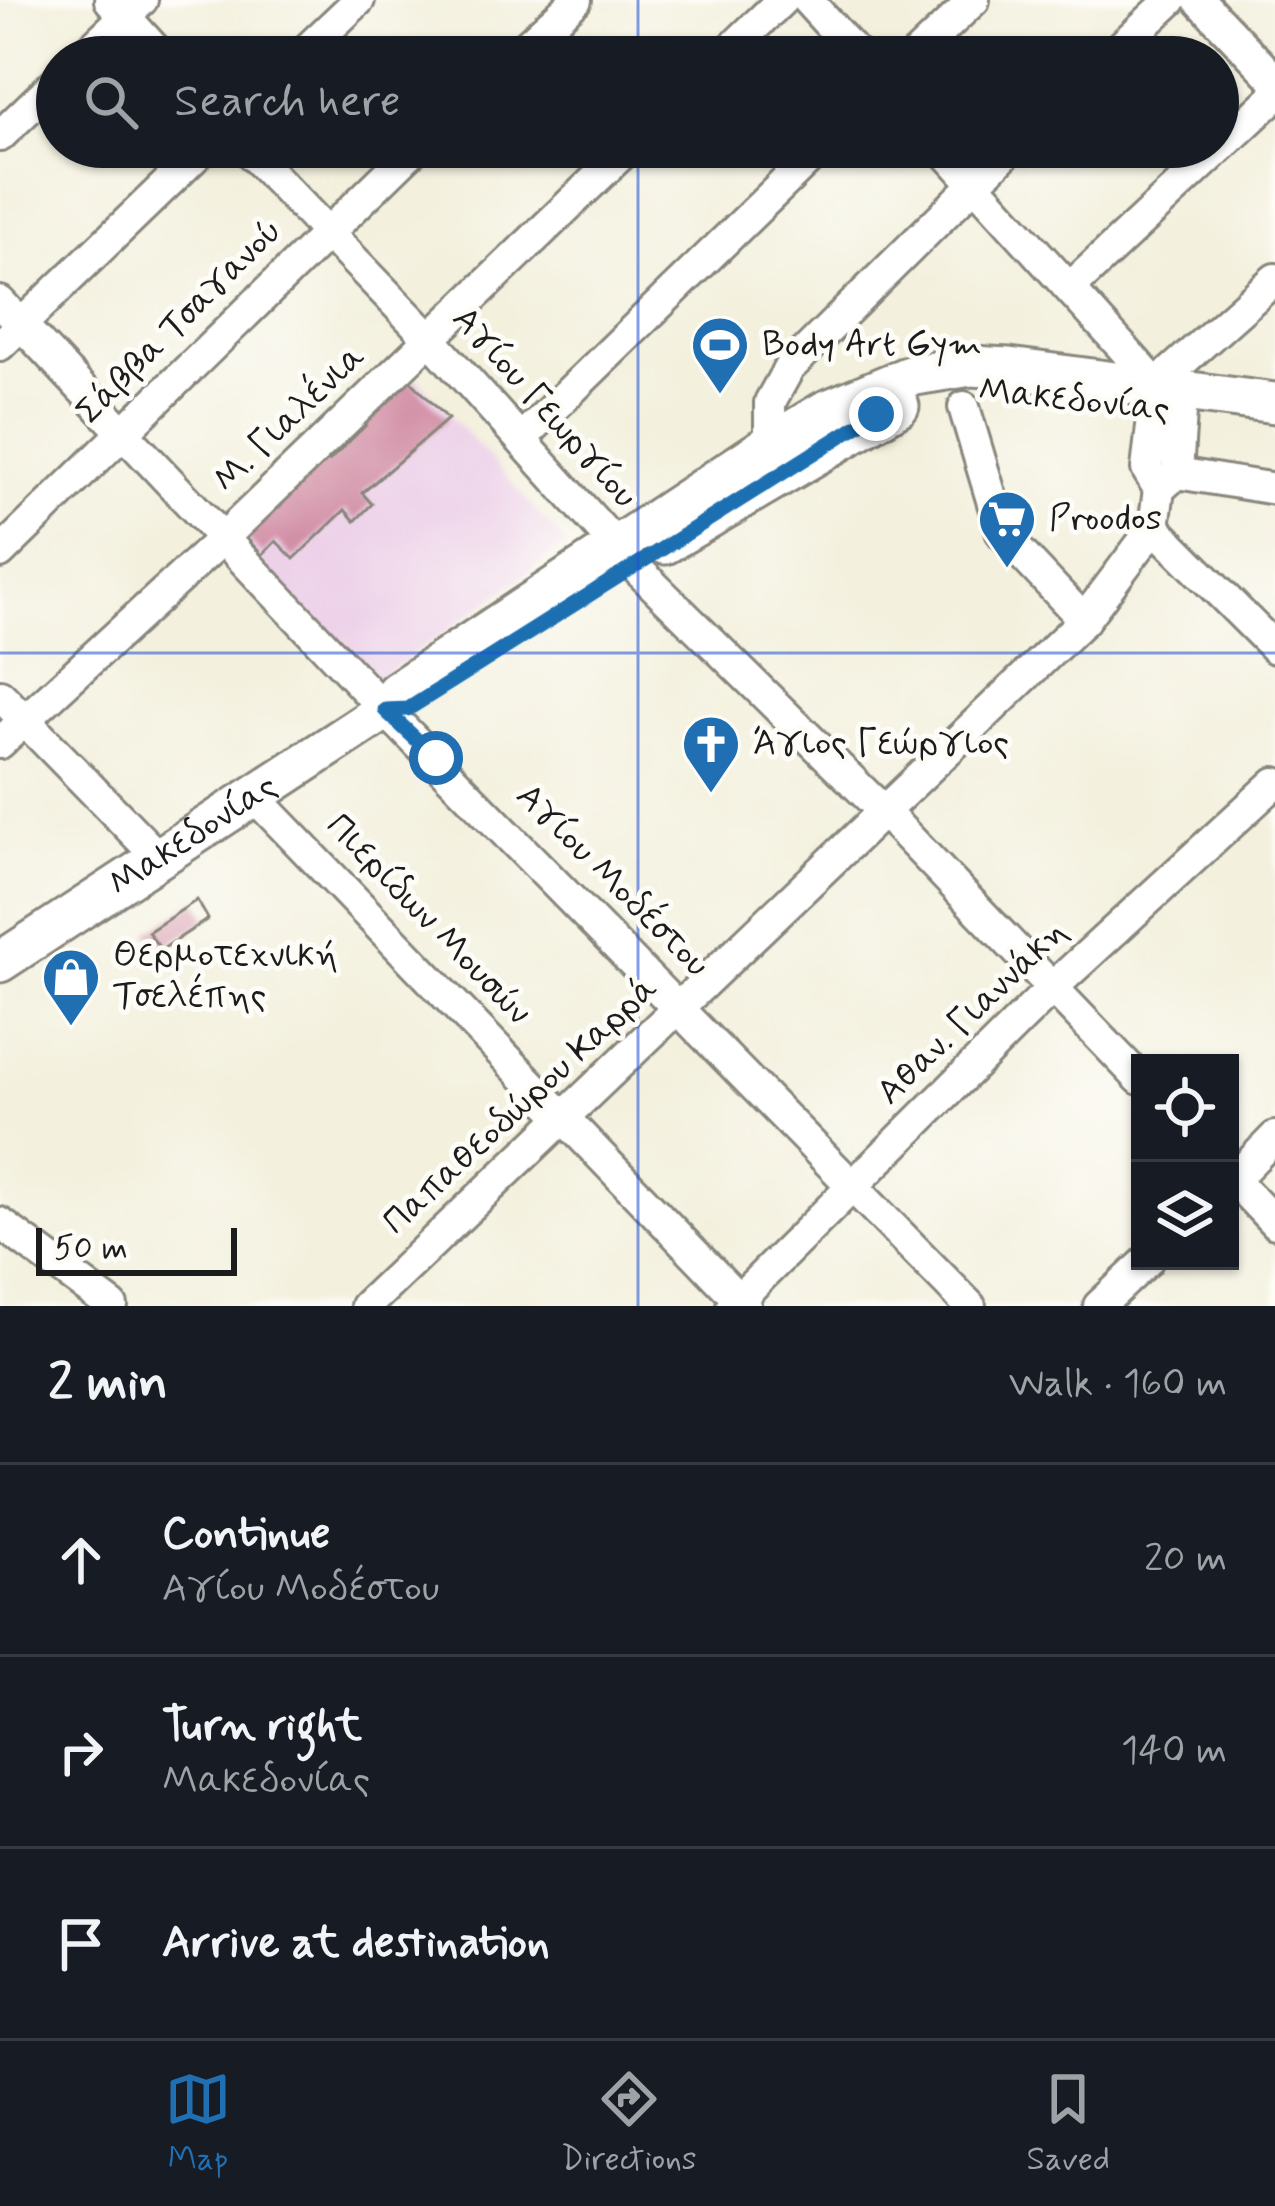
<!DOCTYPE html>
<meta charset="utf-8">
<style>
:root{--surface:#171b24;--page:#20242c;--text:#f1f3f6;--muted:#9ea1a6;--line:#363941;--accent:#1f6fb2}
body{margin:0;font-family:Mynerve,sans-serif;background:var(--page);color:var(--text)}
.controls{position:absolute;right:36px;bottom:36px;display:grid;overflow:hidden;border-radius:0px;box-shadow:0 3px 9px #0004}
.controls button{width:108px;height:108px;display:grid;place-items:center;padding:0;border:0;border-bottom:3px solid var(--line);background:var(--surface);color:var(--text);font:60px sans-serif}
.scale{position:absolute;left:36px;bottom:30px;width:201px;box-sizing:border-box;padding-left:12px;border:6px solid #1c1c1c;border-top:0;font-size:33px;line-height:42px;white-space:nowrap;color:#1c1c1c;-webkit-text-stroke:9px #fdfcf7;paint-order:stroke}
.stop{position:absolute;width:36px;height:36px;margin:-27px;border:9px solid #1f6fb2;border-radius:50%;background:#fff}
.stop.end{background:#1f6fb2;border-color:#fff;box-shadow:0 3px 12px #0008}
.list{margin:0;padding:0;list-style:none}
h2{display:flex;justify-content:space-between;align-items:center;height:156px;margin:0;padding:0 48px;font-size:51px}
h2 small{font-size:39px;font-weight:400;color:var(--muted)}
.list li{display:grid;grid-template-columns:78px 1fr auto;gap:36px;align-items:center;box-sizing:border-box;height:192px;padding:0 48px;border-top:3px solid var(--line)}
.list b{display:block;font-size:45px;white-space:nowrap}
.list p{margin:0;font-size:39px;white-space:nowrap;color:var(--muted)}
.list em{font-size:39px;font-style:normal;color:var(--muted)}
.icon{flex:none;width:66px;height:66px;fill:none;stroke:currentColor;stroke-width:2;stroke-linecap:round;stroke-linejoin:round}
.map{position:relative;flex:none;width:1275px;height:1306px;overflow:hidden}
.search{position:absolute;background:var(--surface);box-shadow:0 3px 9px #0004;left:36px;right:36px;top:36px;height:132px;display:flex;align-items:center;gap:30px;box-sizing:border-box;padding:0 42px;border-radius:66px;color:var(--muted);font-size:45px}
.sheet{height:732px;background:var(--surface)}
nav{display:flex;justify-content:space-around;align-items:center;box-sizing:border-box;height:168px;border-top:3px solid var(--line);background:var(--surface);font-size:33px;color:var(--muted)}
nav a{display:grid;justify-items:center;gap:6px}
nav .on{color:var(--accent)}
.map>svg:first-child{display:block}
.built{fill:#edd1e9}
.building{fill:#d28fa6}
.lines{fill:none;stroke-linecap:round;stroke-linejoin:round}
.minor-casing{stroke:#88867c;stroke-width:36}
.major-casing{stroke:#88867c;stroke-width:45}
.minor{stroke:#fff;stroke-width:30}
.major{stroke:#fff;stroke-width:39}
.route{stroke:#1f6fb2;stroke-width:15}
.grid{fill:none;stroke:#1d4ed8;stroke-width:3;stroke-opacity:0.55}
.labels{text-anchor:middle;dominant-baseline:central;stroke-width:10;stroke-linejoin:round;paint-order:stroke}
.street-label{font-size:36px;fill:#1c1c1c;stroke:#fdfcf7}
.poi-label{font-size:36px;fill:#1c1c1c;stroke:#fdfcf7;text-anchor:start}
</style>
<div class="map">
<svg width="1275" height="1306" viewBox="0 0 1275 1306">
<rect width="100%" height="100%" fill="#fdfcf7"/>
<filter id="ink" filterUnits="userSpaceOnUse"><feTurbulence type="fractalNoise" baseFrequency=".00833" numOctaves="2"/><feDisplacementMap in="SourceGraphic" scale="24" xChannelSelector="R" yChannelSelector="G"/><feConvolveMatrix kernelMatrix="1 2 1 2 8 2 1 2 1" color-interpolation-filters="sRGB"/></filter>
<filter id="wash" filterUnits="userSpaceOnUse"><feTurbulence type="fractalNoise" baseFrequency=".004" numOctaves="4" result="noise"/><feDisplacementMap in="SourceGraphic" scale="48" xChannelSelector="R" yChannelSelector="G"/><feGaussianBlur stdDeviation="2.7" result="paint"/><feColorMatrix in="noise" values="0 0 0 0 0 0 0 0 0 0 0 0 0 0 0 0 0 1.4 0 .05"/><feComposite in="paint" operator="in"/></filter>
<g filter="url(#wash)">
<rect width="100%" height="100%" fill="#f3f0dd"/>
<!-- built -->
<polygon class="built" points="406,366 567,545 373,683 222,529"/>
<g id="blocks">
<!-- building -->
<g class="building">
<polygon points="402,372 448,419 362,493 372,504 355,521 345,510 294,559 276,541 262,555 239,530 320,452 329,461 366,425 356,415"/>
<polygon points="197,900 208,919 161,950 148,932"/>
</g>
</g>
</g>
<g filter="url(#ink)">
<use href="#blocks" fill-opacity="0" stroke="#88867c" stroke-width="3"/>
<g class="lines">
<!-- minor casing -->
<g class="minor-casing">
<g id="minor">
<polyline points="110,0 162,57"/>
<polyline points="807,0 859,57"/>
<polyline points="1199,0 1275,80"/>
<polyline points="82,57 142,0"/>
<polyline points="299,57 359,0"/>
<polyline points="514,57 576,0"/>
<polyline points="723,57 782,0"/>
<polyline points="914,57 974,0"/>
<polyline points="1110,57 1171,0"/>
<polyline points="0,136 57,81"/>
<polyline points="245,147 430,339 640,572 883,811 1140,1079"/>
<polyline points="941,147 1181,412 1177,473 1159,489"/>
<polyline points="1070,288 1275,96"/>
<polyline points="0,302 385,710 970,1306"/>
<polyline points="0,345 205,147"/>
<polyline points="1157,384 1275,279"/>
<polyline points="964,407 1002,533 1084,620"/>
<polyline points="521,439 821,147"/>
<polyline points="770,444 770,402 789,368 1012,147"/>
<polyline points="1177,473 1275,489"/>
<polyline points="1154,527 1275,648"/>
<polyline points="0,553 416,147"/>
<polyline points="0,695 159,858"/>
<polyline points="0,743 221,540 629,147"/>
<polyline points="254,796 745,1306"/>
<polyline points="1230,1176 1275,1223"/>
<polyline points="1230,1183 1275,1137"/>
<polyline points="0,1223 112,1306"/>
<polyline points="366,1306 1084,620 1154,527 1159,489 1147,469 1157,384"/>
<polyline points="732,1306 1053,987 1275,783"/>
<polyline points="1099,1306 1147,1261"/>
</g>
</g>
<!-- major casing -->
<g class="major-casing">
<g id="major">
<polyline points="665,544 899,406"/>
<path id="s1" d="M0 962 385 710 396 692 770 444 825 411 909 376 971 366 1009 368 1275 403"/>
</g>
</g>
<!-- minor -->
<use href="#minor" class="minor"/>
<!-- major -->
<use href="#major" class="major"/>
</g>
</g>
<g class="lines" filter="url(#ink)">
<!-- route -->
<polyline class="route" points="436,758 385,710 408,709 876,414"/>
</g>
<!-- grid -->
<path class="grid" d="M638 0V57M638 147V1306M0 653H1275"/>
<!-- icons -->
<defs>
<g id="stadium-pin" transform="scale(3)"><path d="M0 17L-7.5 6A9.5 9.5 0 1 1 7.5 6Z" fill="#1f6fb2" stroke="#fdfcf7"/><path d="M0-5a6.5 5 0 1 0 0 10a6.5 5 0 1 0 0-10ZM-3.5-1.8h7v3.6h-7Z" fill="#fff"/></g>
<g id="supermarket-pin" transform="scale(3)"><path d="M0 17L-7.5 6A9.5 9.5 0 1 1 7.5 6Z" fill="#1f6fb2" stroke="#fdfcf7"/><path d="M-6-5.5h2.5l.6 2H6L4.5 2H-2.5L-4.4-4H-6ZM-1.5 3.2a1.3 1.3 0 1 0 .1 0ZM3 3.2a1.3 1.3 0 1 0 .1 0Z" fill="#fff"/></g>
<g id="church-pin" transform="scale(3)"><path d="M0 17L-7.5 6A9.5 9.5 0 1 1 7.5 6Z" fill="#1f6fb2" stroke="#fdfcf7"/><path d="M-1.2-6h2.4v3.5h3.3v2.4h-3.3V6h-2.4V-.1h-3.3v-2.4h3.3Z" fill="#fff"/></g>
<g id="shop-pin" transform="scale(3)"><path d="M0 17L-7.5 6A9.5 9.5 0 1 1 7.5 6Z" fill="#1f6fb2" stroke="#fdfcf7"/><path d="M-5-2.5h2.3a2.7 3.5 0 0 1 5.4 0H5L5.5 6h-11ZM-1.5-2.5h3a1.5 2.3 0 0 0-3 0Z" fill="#fff"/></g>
</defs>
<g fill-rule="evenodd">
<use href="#stadium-pin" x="720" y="345"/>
<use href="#supermarket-pin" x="1007" y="519"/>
<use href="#church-pin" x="711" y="744"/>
<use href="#shop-pin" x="71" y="977"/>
</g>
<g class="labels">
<!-- street labels -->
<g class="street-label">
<text transform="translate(180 322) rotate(-45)">Σάββα Τσαγανού</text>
<text transform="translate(1074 401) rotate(6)">Μακεδονίας</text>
<text transform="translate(544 408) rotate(48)">Αγίου Γεωργίου</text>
<text transform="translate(290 419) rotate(-44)">Μ. Γιαλένια</text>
<text stroke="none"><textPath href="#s1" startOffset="231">Μακεδονίας</textPath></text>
<text transform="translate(612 881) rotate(45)">Αγίου Μοδέστου</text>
<text transform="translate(428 920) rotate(46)">Πιερίδων Μουσών</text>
<text transform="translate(973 1013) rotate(-44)">Αθαν. Γιαννάκη</text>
<text transform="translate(521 1106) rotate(-43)">Παπαθεοδώρου Καρρά</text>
</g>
<!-- poi labels -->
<g class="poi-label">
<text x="762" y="345">Body Art Gym</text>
<text x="1049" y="519">Proodos</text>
<text x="753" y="744">Άγιος Γεώργιος</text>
<text x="113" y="956">Θερμοτεχνική<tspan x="113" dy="41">Τσελέπης</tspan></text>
</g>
</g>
</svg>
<div class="controls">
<button><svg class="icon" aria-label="locate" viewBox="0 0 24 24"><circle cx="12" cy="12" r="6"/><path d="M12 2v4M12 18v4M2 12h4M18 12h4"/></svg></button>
<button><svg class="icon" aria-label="layers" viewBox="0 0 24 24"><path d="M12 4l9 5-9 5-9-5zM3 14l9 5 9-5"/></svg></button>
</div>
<div class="scale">50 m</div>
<div class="stop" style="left:436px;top:758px"></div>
<div class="stop end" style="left:876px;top:414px"></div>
<div class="search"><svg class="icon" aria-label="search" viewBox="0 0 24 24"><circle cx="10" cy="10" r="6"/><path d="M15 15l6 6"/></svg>Search here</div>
</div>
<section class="sheet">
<h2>2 min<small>Walk · 160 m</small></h2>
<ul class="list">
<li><svg class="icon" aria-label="ahead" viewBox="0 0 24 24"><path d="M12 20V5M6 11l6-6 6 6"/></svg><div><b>Continue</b><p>Αγίου Μοδέστου</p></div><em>20 m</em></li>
<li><svg class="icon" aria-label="right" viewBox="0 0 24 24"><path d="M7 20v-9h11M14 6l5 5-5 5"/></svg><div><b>Turn right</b><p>Μακεδονίας</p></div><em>140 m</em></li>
<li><svg class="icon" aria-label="arrive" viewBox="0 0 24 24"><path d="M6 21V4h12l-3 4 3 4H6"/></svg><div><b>Arrive at destination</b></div></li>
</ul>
</section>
<nav>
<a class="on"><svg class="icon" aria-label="map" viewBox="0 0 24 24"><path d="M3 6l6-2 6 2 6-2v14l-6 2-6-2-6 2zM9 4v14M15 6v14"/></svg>Map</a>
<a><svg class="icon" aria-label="directions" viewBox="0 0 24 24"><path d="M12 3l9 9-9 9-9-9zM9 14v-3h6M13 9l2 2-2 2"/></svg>Directions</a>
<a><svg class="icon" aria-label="saved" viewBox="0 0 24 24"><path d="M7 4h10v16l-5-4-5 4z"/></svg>Saved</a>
</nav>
